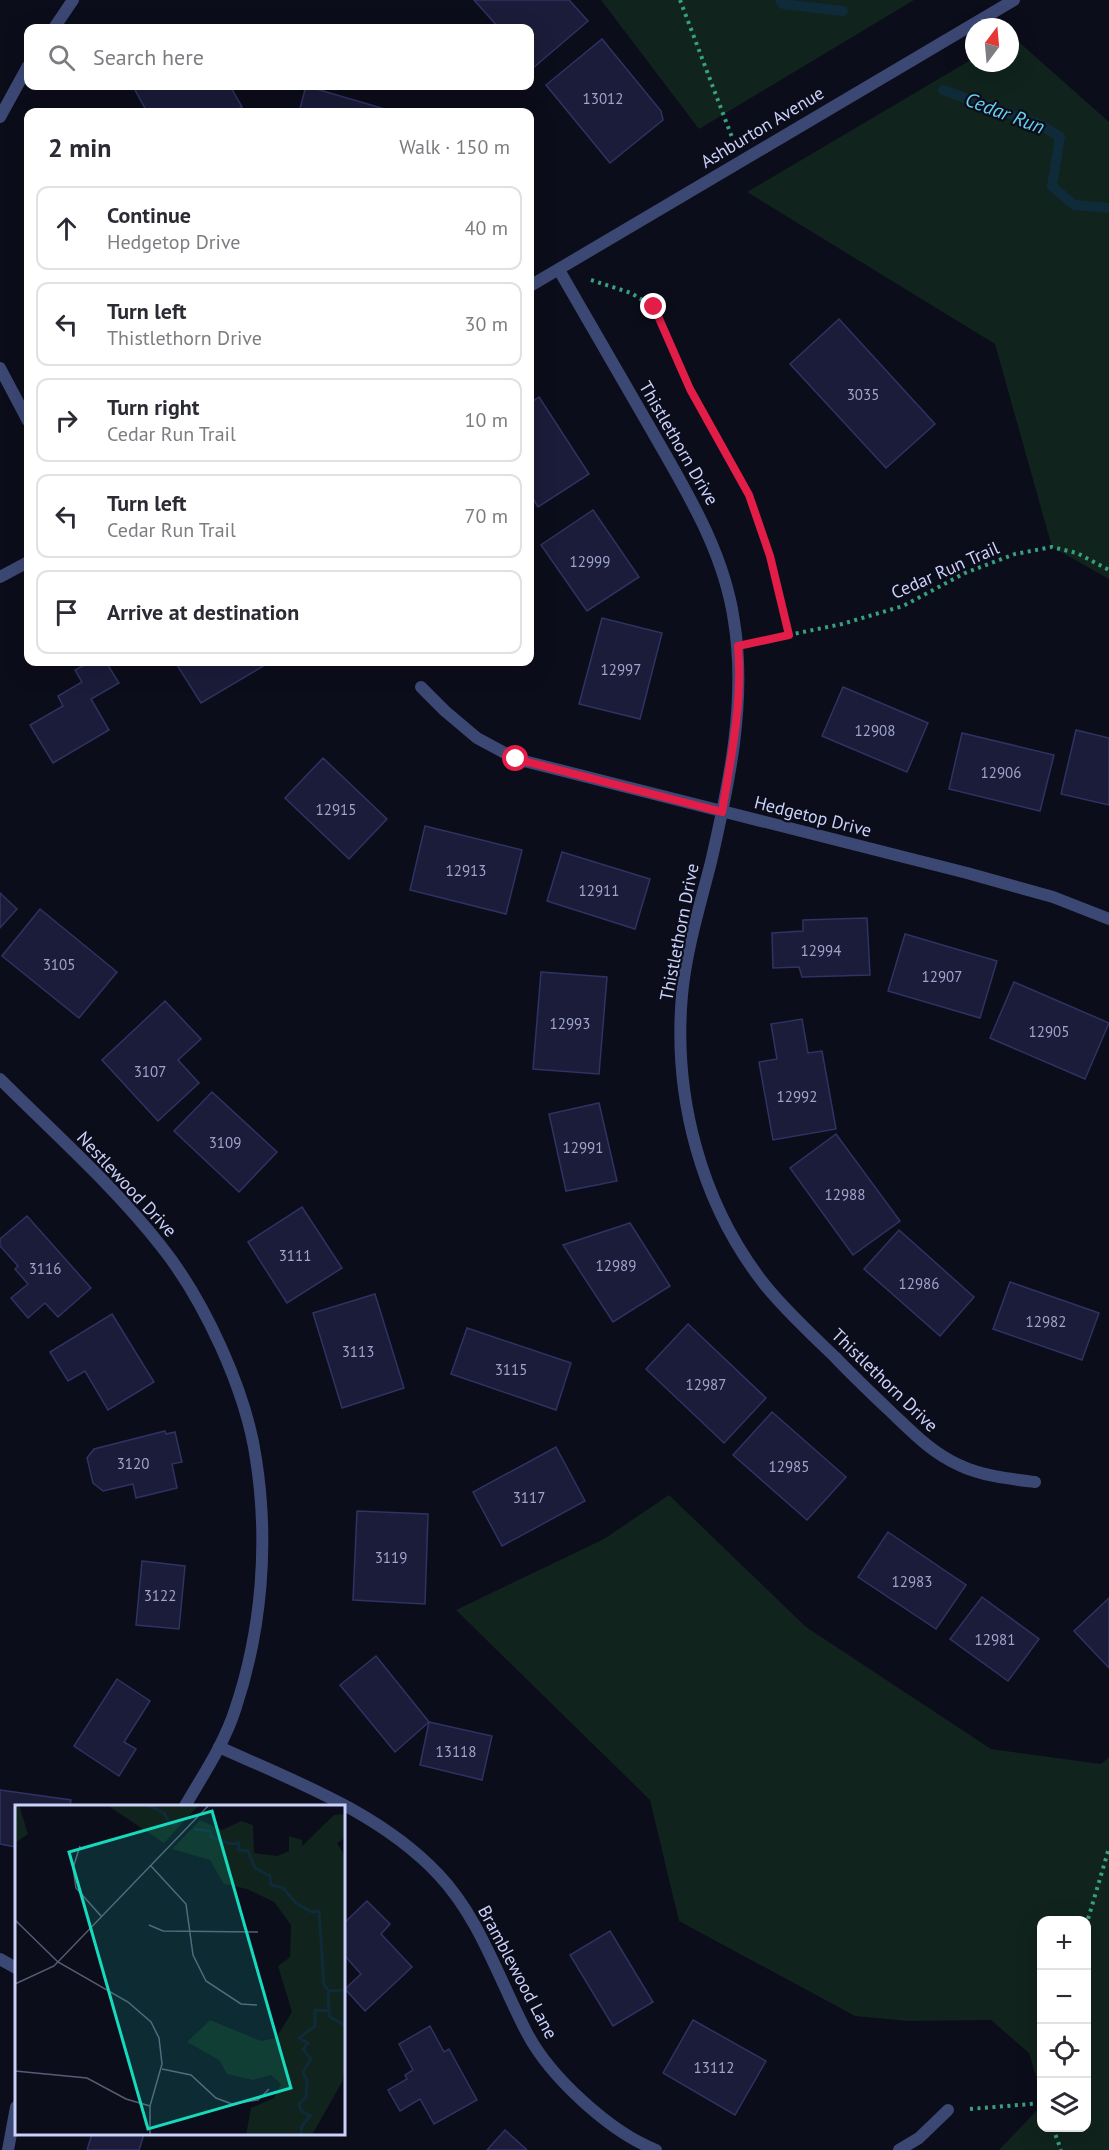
<!DOCTYPE html>
<meta charset="utf-8">
<style>
:root{--surface:#fff;--page:#f7f7f7;--text:#2b2b33;--muted:#7c7c81;--line:#e1e1e2}
body{margin:0;font-family:"PT Sans",sans-serif;background:var(--page);color:var(--text)}
.controls{position:absolute;right:18px;bottom:18px;display:grid;overflow:hidden;border-radius:12px;box-shadow:0 6px 24px #0002}
.controls button{width:54px;height:54px;display:grid;place-items:center;padding:0;border:0;border-bottom:2px solid var(--line);background:var(--surface);color:var(--text);font:30px sans-serif}
.compass{position:absolute;left:965px;top:18px;width:54px;height:54px;border-radius:50%;background:var(--surface);box-shadow:0 6px 24px #0002;rotate:16deg}
.stop{position:absolute;width:18px;height:18px;margin:-14px;border:4px solid #e11d48;border-radius:50%;background:#fff}
.stop.end{background:#e11d48;border-color:#fff;box-shadow:0 2px 6px #0008}
.list{margin:0;padding:0;list-style:none}
h2{display:flex;justify-content:space-between;align-items:center;height:78px;margin:0;padding:0 24px;font-size:26px}
h2 small{font-size:20px;font-weight:400;color:var(--muted)}
.list li{display:grid;grid-template-columns:39px 1fr auto;gap:18px;align-items:center;box-sizing:border-box;height:84px;margin:0 12px 12px;padding:0 12px;border:2px solid var(--line);border-radius:12px}
.list b{display:block;font-size:22px;white-space:nowrap}
.list p{margin:0;font-size:20px;white-space:nowrap;color:var(--muted)}
.list em{font-size:20px;font-style:normal;color:var(--muted)}
.icon{flex:none;width:33px;height:33px;fill:none;stroke:currentColor;stroke-width:2;stroke-linecap:round;stroke-linejoin:round}
.map{position:relative;flex:none;width:1109px;height:2150px;overflow:hidden}
.search{position:absolute;background:var(--surface);box-shadow:0 6px 24px #0002;left:24px;top:24px;width:510px;height:66px;display:flex;align-items:center;gap:15px;box-sizing:border-box;padding:0 21px;border-radius:12px;color:var(--muted);font-size:22px}
.panel{position:absolute;background:var(--surface);box-shadow:0 6px 24px #0002;left:24px;top:108px;width:510px;height:558px;border-radius:12px}
.map>svg:first-child{display:block}
.green{fill:#10231d}
.lines{fill:none;stroke-linecap:round;stroke-linejoin:round}
.stream{stroke:#0f2b3a;stroke-width:10}
.building{fill:#1a1c39;stroke:#2f3262;stroke-width:1.5}
.path{stroke:#38a07f;stroke-width:4;stroke-dasharray:3 4.5;stroke-linecap:butt}
.street{stroke:#3c4874;stroke-width:12}
.route{stroke:#e11d48;stroke-width:8}
.labels{text-anchor:middle;dominant-baseline:central;stroke-width:4.5;stroke-linejoin:round;paint-order:stroke}
.number-label{font-size:15px;fill:#9ea4ca}
.street-label{font-size:18px;fill:#cad1fa;stroke:#0c0d1a}
.water-label{font-size:20px;font-style:italic;fill:#63d1ef;stroke:#0c0d1a}
.inset-river{fill:none;stroke:#0f2b3a;stroke-width:3}
.inset-road{fill:none;stroke:#585b74;stroke-width:1.5}
.view{fill:#17d9bb;fill-opacity:0.15;stroke:#17d9bb;stroke-width:3}
.inset-edge{fill:none;stroke:#cad1fa;stroke-width:3}
</style>
<div class="map">
<svg width="1109" height="2150" viewBox="0 0 1109 2150">
<rect width="100%" height="100%" fill="#0c0d1a"/>
<!-- green -->
<g class="green">
<polygon points="601,0 914,0 699,129"/>
<polygon points="1012,36 1109,122 1109,579 1052,547 995,344 747,192 974,58 974,63 1010,63 1010,37"/>
<polygon points="669,1495 806,1627 991,1749 1101,1764 1109,1757 1109,2150 999,2150 1041,2106 1042,2128 1086,2128 1086,1920 1042,1920 1041,2094 1029,2053 991,2020 907,2021 855,2016 679,1921 650,1800 456,1610 604,1539"/>
</g>
<g class="lines">
<!-- stream -->
<g class="stream">
<polyline points="780,0 783,4 843,11"/>
<polyline points="943,90 1041,125 1060,137 1052,186 1074,205 1109,208"/>
</g>
</g>
<!-- building -->
<g class="building">
<polygon points="474,0 569,0 588,21 533,68 530,64 530,28 499,28"/>
<polygon points="602,39 661,111 663,120 610,163 546,85"/>
<polygon points="143,86 230,86 242,107 232,112 147,112 135,90"/>
<polygon points="306,86 395,112 299,112"/>
<polygon points="839,319 935,424 886,468 790,364"/>
<polygon points="539,397 589,474 538,507 530,494 530,403"/>
<polygon points="593,510 639,577 587,611 541,545"/>
<polygon points="602,618 662,633 640,719 579,704"/>
<polygon points="90,662 106,662 119,683 91,699 109,730 53,763 30,725 63,706 58,696 82,682 75,670"/>
<polygon points="175,662 270,662 201,703"/>
<polygon points="843,687 928,723 907,772 822,736"/>
<polygon points="1076,730 1109,738 1109,805 1061,794"/>
<polygon points="962,733 1054,755 1040,811 949,789"/>
<polygon points="323,758 387,819 349,859 285,798"/>
<polygon points="425,826 522,850 506,914 410,890"/>
<polygon points="562,852 650,879 635,929 547,901"/>
<polygon points="0,893 17,909 0,928"/>
<polygon points="40,909 117,972 79,1018 2,956"/>
<polygon points="867,918 870,975 802,977 799,967 773,968 772,933 803,931 803,920"/>
<polygon points="905,934 997,961 980,1018 888,991"/>
<polygon points="541,972 607,977 599,1074 533,1069"/>
<polygon points="1014,982 1109,1023 1085,1079 990,1038"/>
<polygon points="165,1001 201,1039 178,1060 199,1083 158,1121 102,1060"/>
<polygon points="802,1019 808,1053 822,1051 836,1129 773,1140 759,1062 777,1059 771,1024"/>
<polygon points="212,1092 277,1152 239,1192 174,1131"/>
<polygon points="599,1103 617,1181 566,1191 549,1114"/>
<polygon points="836,1134 900,1221 853,1255 790,1168"/>
<polygon points="302,1207 342,1268 287,1303 248,1242"/>
<polygon points="27,1216 91,1288 58,1317 45,1303 28,1318 11,1298 28,1284 15,1269 18,1266 0,1246 0,1239"/>
<polygon points="630,1223 670,1286 613,1322 563,1245"/>
<polygon points="899,1230 974,1297 940,1336 864,1269"/>
<polygon points="1010,1282 1099,1313 1082,1360 993,1329"/>
<polygon points="375,1294 404,1388 342,1408 313,1313"/>
<polygon points="112,1314 154,1382 108,1410 85,1371 68,1381 50,1352"/>
<polygon points="688,1324 766,1398 724,1443 646,1369"/>
<polygon points="467,1328 571,1363 556,1410 451,1374"/>
<polygon points="772,1412 846,1477 807,1520 733,1455"/>
<polygon points="165,1431 166,1434 175,1432 182,1462 172,1464 177,1488 136,1498 133,1484 103,1491 93,1483 87,1458 94,1449"/>
<polygon points="556,1447 585,1501 502,1546 473,1492"/>
<polygon points="357,1511 428,1514 425,1604 353,1600"/>
<polygon points="888,1532 966,1585 936,1629 858,1577"/>
<polygon points="142,1561 185,1566 179,1629 136,1625"/>
<polygon points="982,1597 1039,1639 1008,1681 950,1639"/>
<polygon points="1109,1598 1109,1668 1074,1631"/>
<polygon points="376,1656 429,1722 395,1752 340,1685"/>
<polygon points="117,1679 150,1701 124,1742 136,1749 119,1776 74,1746"/>
<polygon points="429,1722 492,1736 482,1780 420,1765"/>
<polygon points="0,1790 71,1800 70,1806 16,1806 16,1847 0,1844"/>
<polygon points="367,1901 390,1924 381,1934 412,1967 365,2011 345,1989 361,1974 344,1955 344,1923"/>
<polygon points="610,1931 653,2002 613,2026 570,1955"/>
<polygon points="693,2020 766,2061 735,2115 663,2073"/>
<polygon points="430,2026 444,2052 449,2049 477,2100 434,2124 420,2099 400,2111 388,2090 407,2079 405,2075 413,2070 399,2044"/>
<polygon points="505,2130 527,2150 487,2150"/>
<polygon points="92,2134 144,2134 139,2150 87,2150"/>
</g>
<g class="lines">
<!-- path -->
<g class="path">
<polyline points="680,0 733,140"/>
<polyline points="591,280 631,293 654,307 690,389 749,495 770,556 790,635"/>
<polyline points="759,641 842,624 903,606 965,573 1015,554 1052,547 1077,553 1109,570"/>
<polyline points="1086,1926 1109,1848"/>
<polyline points="970,2109 1042,2103"/>
<polyline points="1053,2128 1061,2150"/>
</g>
<!-- street -->
<g class="street">
<polyline points="54,28 73,0"/>
<polyline points="0,117 28,66"/>
<path d="M559 270C590 324 621 377 652 431 686 491 724 551 734 621 747 701 729 784 711 862 700 905 686 951 682 995 673 1097 701 1204 765 1285 786 1311 811 1334 835 1357 853 1376 872 1394 891 1412 912 1432 932 1453 959 1465 982 1476 1010 1479 1035 1482"/>
<polyline points="530,286 1014,0"/>
<polyline points="0,368 28,421"/>
<polyline points="0,577 28,562"/>
<polyline points="421,687 445,711 477,738 516,759 967,873 1053,897 1109,919"/>
<path d="M0 1079C54 1133 113 1185 161 1246 204 1300 246 1390 256 1459 269 1542 262 1630 235 1710 224 1744 203 1775 185 1806"/>
<path d="M219 1747C296 1782 379 1812 438 1874 480 1918 499 1980 527 2033 550 2077 610 2132 656 2150"/>
<polyline points="0,1959 16,1968"/>
<polyline points="8,2150 16,2107"/>
<polyline points="899,2150 919,2138 948,2110"/>
</g>
</g>
<g class="lines">
<!-- route -->
<path class="route" d="M516 759 722 812C731 757 743 702 738 646L789 635 770 556 749 495 690 389 654 307"/>
</g>
<g class="labels">
<!-- number labels -->
<g class="number-label">
<text x="603" y="98">13012</text>
<text x="863" y="394">3035</text>
<text x="590" y="561">12999</text>
<text x="621" y="669">12997</text>
<text x="875" y="730">12908</text>
<text x="1001" y="772">12906</text>
<text x="336" y="809">12915</text>
<text x="466" y="870">12913</text>
<text x="599" y="890">12911</text>
<text x="821" y="950">12994</text>
<text x="59" y="964">3105</text>
<text x="942" y="976">12907</text>
<text x="570" y="1023">12993</text>
<text x="1049" y="1031">12905</text>
<text x="150" y="1071">3107</text>
<text x="797" y="1096">12992</text>
<text x="225" y="1142">3109</text>
<text x="583" y="1147">12991</text>
<text x="845" y="1194">12988</text>
<text x="295" y="1255">3111</text>
<text x="616" y="1265">12989</text>
<text x="45" y="1268">3116</text>
<text x="919" y="1283">12986</text>
<text x="1046" y="1321">12982</text>
<text x="358" y="1351">3113</text>
<text x="511" y="1369">3115</text>
<text x="706" y="1384">12987</text>
<text x="133" y="1463">3120</text>
<text x="789" y="1466">12985</text>
<text x="529" y="1497">3117</text>
<text x="391" y="1557">3119</text>
<text x="912" y="1581">12983</text>
<text x="160" y="1595">3122</text>
<text x="995" y="1639">12981</text>
<text x="456" y="1751">13118</text>
<text x="714" y="2067">13112</text>
</g>
<!-- street labels -->
<g class="street-label">
<text transform="translate(762 127) rotate(-31)">Ashburton Avenue</text>
<text transform="translate(679 443) rotate(60)">Thistlethorn Drive</text>
<text transform="translate(945 570) rotate(-24)">Cedar Run Trail</text>
<text transform="translate(813 816) rotate(14)">Hedgetop Drive</text>
<text transform="translate(679 932) rotate(-79)">Thistlethorn Drive</text>
<text transform="translate(127 1184) rotate(47)">Nestlewood Drive</text>
<text transform="translate(885 1380) rotate(44)">Thistlethorn Drive</text>
<text transform="translate(518 1972) rotate(62)">Bramblewood Lane</text>
</g>
<!-- water labels -->
<g class="water-label">
<text transform="translate(1005 113) rotate(21)">Cedar Run</text>
</g>
</g>
<!-- overview -->
<g transform="translate(15 1805)">
<rect width="330" height="330" fill="#0c0d1a"/>
<path d="M0 0H4L13 29 0 38ZM92 0H184L149 38ZM330 9V33L322 38 330 51V260L327 277 297 330H231L236 303 259 293 266 279 256 270 238 275 212 269 204 255 172 237 195 215 246 236 261 233 277 207 263 161 275 152 276 120 259 97 232 84 209 79 195 55 157 44 185 15 207 25 226 16 238 20 239 48 262 51 274 46V31L287 35V41L319 10Z" fill="#10231d"/>
<path class="inset-river" d="M132 0 149 8 155 19 163 18M179 24 195 26 196 32 216 39 224 38 223 45 233 46 240 63 255 71 256 80 268 83 281 98 297 107 304 106 309 180 314 186 330 185M314 206 315 212 330 220M286 330 287 321 295 311 286 306 284 299 291 292 292 276 288 267 296 254 288 244 293 238 284 233 300 221V205L314 206 313 187"/>
<path class="inset-road" d="M65 41 58 63 61 83 86 111M136 61 171 99 178 150 191 176 226 199 242 200M0 115 43 157 113 197 136 217 144 233 147 259 135 301V330M134 120 148 126 243 127M0 179 39 161 194 0M147 264 176 270 201 293 217 299 243 295 254 284M0 266 72 273 111 294 135 301"/>
<path class="view" d="M197 6 276 283 133 324 54 47Z"/>
<rect width="330" height="330" class="inset-edge"/>
</g>
</svg>
<div class="controls">
<button>+</button>
<button>−</button>
<button><svg class="icon" aria-label="locate" viewBox="0 0 24 24"><circle cx="12" cy="12" r="6"/><path d="M12 2v4M12 18v4M2 12h4M18 12h4"/></svg></button>
<button><svg class="icon" aria-label="layers" viewBox="0 0 24 24"><path d="M12 4l9 5-9 5-9-5zM3 14l9 5 9-5"/></svg></button>
</div>
<svg class="compass" viewBox="-18 -18 36 36"><path d="M0-13l5 13h-10z" fill="#e53935"/><path d="M0 13l5-13h-10z" fill="#7c7c81"/></svg>
<div class="stop" style="left:516px;top:759px"></div>
<div class="stop end" style="left:654px;top:307px"></div>
<div class="search"><svg class="icon" aria-label="search" viewBox="0 0 24 24"><circle cx="10" cy="10" r="6"/><path d="M15 15l6 6"/></svg>Search here</div>
<section class="panel">
<h2>2 min<small>Walk · 150 m</small></h2>
<ul class="list">
<li><svg class="icon" aria-label="ahead" viewBox="0 0 24 24"><path d="M12 20V5M6 11l6-6 6 6"/></svg><div><b>Continue</b><p>Hedgetop Drive</p></div><em>40 m</em></li>
<li><svg class="icon" aria-label="left" viewBox="0 0 24 24"><path d="M17 20v-9H6M10 6l-5 5 5 5"/></svg><div><b>Turn left</b><p>Thistlethorn Drive</p></div><em>30 m</em></li>
<li><svg class="icon" aria-label="right" viewBox="0 0 24 24"><path d="M7 20v-9h11M14 6l5 5-5 5"/></svg><div><b>Turn right</b><p>Cedar Run Trail</p></div><em>10 m</em></li>
<li><svg class="icon" aria-label="left" viewBox="0 0 24 24"><path d="M17 20v-9H6M10 6l-5 5 5 5"/></svg><div><b>Turn left</b><p>Cedar Run Trail</p></div><em>70 m</em></li>
<li><svg class="icon" aria-label="arrive" viewBox="0 0 24 24"><path d="M6 21V4h12l-3 4 3 4H6"/></svg><div><b>Arrive at destination</b></div></li>
</ul>
</section>
</div>
